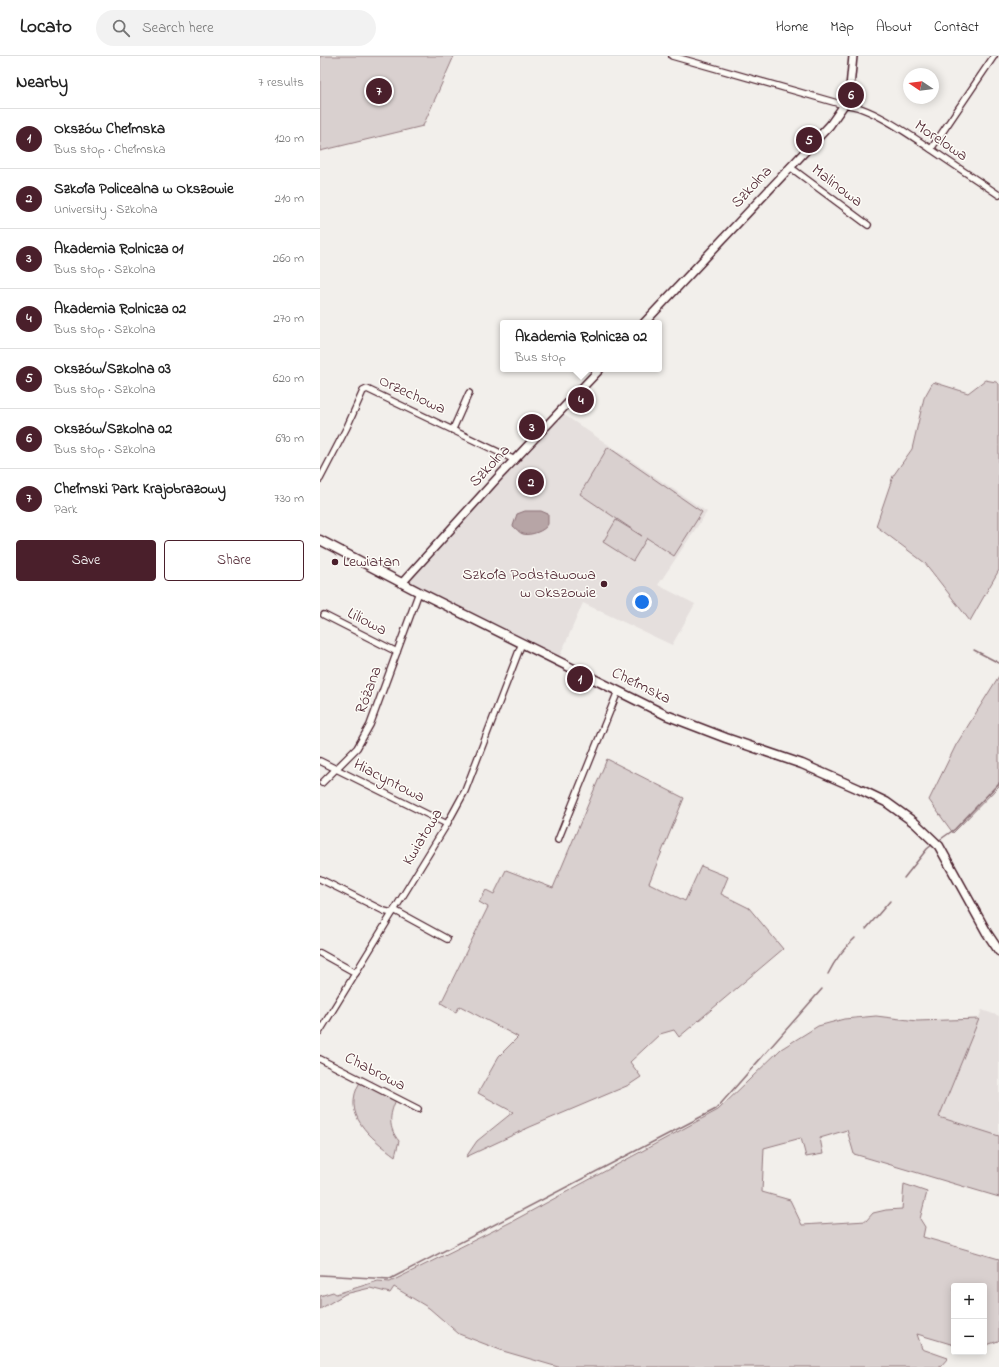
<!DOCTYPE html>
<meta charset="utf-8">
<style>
:root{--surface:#fff;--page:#f2f2f2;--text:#222;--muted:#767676;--line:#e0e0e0;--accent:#4a1f2b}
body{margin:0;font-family:"Indie Flower",sans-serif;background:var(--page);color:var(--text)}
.controls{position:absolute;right:12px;bottom:12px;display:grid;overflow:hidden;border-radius:4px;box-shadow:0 2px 10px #0003}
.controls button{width:36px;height:36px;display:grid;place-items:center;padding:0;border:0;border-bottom:1px solid var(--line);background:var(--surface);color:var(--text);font:20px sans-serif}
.compass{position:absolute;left:583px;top:12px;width:36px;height:36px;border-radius:50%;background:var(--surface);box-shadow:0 2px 10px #0003;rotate:283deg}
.you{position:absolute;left:322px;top:546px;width:14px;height:14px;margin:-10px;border:3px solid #fff;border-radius:50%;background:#1a73e8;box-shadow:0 0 0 6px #1a73e833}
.badge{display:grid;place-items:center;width:26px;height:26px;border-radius:50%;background:var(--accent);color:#fff;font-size:13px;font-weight:700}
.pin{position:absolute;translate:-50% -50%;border:2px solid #fff;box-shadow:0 1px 4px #0006}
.popup{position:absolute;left:180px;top:264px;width:162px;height:52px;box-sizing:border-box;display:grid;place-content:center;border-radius:4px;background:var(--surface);filter:drop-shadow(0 1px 3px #0005);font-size:13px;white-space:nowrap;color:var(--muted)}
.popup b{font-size:15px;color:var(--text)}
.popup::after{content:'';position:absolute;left:50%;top:100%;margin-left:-8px;border:8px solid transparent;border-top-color:var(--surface)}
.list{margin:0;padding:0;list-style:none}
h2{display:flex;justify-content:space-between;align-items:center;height:52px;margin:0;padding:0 16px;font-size:17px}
h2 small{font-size:13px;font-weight:400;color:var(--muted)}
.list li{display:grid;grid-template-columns:26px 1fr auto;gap:12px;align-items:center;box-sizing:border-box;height:60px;padding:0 16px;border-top:1px solid var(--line)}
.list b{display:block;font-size:15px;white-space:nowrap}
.list p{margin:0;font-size:13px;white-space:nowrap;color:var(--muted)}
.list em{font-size:13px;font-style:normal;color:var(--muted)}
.actions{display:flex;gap:8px;padding:12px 16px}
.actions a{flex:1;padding:9px 0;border:1px solid var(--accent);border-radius:4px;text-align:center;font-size:14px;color:var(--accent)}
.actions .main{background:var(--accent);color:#fff}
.icon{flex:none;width:22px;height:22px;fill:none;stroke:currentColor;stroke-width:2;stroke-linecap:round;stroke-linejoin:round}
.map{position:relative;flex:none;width:679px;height:1311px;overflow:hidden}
header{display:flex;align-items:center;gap:24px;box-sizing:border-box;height:56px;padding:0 20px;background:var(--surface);border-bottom:1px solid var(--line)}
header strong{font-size:19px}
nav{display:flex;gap:22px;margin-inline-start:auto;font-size:14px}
.search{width:280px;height:36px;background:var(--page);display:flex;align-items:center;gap:10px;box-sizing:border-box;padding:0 14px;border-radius:22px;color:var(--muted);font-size:15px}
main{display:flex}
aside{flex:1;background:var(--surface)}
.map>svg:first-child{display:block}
.built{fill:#e5dfdd}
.green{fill:#d9d0cf;stroke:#92787d}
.water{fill:#b7a5a6;stroke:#8b6f75}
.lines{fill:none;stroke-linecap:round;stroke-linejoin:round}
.stream{stroke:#8b6f75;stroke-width:1.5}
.minor-casing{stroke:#4a1f2b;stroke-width:8}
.tertiary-casing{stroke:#4a1f2b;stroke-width:10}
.secondary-casing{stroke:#4a1f2b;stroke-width:11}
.minor{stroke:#fdfcf7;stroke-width:5.5}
.tertiary{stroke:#fdfcf7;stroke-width:7}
.secondary{stroke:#fdfcf7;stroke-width:8}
.poi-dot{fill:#4a1f2b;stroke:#fdfcf7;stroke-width:1.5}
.labels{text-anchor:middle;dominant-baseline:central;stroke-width:3;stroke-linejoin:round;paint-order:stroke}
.street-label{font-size:16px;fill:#4a1f2b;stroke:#fdfcf7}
.poi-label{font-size:16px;fill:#4a1f2b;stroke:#fdfcf7;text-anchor:start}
</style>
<header>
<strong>Locato</strong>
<div class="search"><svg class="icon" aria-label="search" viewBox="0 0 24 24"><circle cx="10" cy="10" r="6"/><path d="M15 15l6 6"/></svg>Search here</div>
<nav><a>Home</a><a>Map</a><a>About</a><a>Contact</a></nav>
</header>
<main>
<aside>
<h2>Nearby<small>7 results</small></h2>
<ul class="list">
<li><span class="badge">1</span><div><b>Okszów Chełmska</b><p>Bus stop · Chełmska</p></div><em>120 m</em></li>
<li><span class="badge">2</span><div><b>Szkoła Policealna w Okszowie</b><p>University · Szkolna</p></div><em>210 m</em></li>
<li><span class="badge">3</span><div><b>Akademia Rolnicza 01</b><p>Bus stop · Szkolna</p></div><em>260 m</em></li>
<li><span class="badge">4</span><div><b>Akademia Rolnicza 02</b><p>Bus stop · Szkolna</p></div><em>270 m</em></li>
<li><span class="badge">5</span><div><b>Okszów/Szkolna 03</b><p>Bus stop · Szkolna</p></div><em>620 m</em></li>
<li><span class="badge">6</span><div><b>Okszów/Szkolna 02</b><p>Bus stop · Szkolna</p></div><em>690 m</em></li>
<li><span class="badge">7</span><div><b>Chełmski Park Krajobrazowy</b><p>Park</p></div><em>730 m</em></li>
</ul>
<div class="actions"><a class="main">Save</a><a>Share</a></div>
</aside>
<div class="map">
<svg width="679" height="1311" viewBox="0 0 679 1311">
<rect width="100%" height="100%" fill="#f2efeb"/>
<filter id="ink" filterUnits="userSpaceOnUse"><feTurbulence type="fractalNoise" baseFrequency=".025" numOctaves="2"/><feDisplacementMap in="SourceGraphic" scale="8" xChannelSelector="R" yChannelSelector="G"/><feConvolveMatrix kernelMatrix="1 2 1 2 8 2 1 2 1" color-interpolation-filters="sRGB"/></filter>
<g filter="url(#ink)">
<!-- built -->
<g class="built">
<polygon points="243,358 387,456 338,529 375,548 352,589 263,547 239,602 87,527"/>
<polygon points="662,954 679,960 679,1080 618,1062"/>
</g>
<!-- green -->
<g class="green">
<polygon points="0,0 134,0 103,70 0,95"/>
<polygon points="665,324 676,326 679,328 679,514 650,565 605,507 556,470 573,420 592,393 604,342 613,326 648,337"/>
<polygon points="288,391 382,456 354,500 327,482 313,505 283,486 296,464 322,480 260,438"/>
<polygon points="679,620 679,730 633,777 609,744 636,689"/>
<polygon points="287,703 364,742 329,827 365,845 381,810 408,821 401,838 429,852 463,893 359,981 354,974 340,978 310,1006 321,1021 309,1029 210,1071 146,1101 157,1085 193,1056 158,1037 179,1000 198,981 140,950 136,956 121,947 168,851 159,846 166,834 174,838 186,814 233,832"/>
<polygon points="556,960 597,965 659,963 619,1061 679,1080 679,1141 534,1098 527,1074 500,1082 503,1098 486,1101 481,1082 444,1092 442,1136 470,1144 482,1169 546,1165 553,1157 566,1154 582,1153 584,1128 607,1136 600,1163 605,1171 603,1181 679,1203 679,1284 678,1285 664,1290 664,1230 634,1230 634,1289 597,1278 602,1293 628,1302 620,1311 238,1311 183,1295 139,1278 109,1252 74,1231 70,1237 50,1232 25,1238 0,1253 0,1240 13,1236 16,1238 58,1225 70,1226 191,1166 398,1054 461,993 498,970 524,963"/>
<path d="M40 1026 76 1044C69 1059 68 1072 79 1085L75 1100C50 1081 21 1059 40 1026Z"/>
</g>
<!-- water -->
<path class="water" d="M205 455H221L228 458C228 461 228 465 228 468 225 475 210 480 203 478 199 477 196 472 193 470L197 458Z"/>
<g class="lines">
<!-- stream -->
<g class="stream">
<polyline points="654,594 679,607"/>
<polyline points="618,785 635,773 679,727"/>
<polyline points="584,822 607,793 613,788"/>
<polyline points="546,873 570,845"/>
<path d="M508 918C515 904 524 892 535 882"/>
<polyline points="0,1219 70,1223 396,1053 502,933"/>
</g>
<!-- minor casing -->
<g class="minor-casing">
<g id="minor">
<path d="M352 0 524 49C549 48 600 86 621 100 640 113 660 126 679 139"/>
<polyline points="611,93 674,0"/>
<polyline points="470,111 548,169"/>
<polyline points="133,373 149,337"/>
<polyline points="0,423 27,371 43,335 47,333 195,404"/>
<polyline points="4,559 77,596"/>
<polyline points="0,705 127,768"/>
<polyline points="2,727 37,692 50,669 99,536"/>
<polyline points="238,784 298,635"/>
<polyline points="0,823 64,855 72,857"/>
<polyline points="74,854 127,883"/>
<polyline points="0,897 36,917"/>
<polyline points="0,975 127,768 145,735 202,587"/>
<polyline points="0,1003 98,1053"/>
</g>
</g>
<!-- tertiary casing -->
<g class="tertiary-casing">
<g id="tertiary">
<polyline points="324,267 510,69 524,49 530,31 533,0"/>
<polyline points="82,527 180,419 280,313"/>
</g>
</g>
<!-- secondary casing -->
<g class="secondary-casing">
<polyline id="secondary" points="0,484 99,536 346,659 406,682 482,708 539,733 566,746 595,767 619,790 667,877 679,895"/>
</g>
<!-- minor -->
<use href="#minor" class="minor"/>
<!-- tertiary -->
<use href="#tertiary" class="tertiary"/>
<!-- secondary -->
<use href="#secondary" class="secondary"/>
</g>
</g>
<!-- markers -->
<g class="poi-dot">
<circle cx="15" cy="506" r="4"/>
<circle cx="284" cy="528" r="4"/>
</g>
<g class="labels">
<!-- street labels -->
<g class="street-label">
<text transform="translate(621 85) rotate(34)">Morelowa</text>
<text transform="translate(517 130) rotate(37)">Malinowa</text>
<text transform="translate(432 131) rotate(-47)">Szkolna</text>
<text transform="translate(92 339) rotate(25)">Orzechowa</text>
<text transform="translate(170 410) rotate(-47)">Szkolna</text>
<text transform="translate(47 566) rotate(27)">Liliowa</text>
<text transform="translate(321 630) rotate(26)">Chełmska</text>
<text transform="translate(49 634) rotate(-70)">Różana</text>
<text transform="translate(69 725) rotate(27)">Hiacyntowa</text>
<text transform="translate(103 781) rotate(-59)">Kwiatowa</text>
<text transform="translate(55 1016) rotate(27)">Chabrowa</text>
</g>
<!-- poi labels -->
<g class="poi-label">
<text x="23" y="506">Lewiatan</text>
<text x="276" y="519" text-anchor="end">Szkoła Podstawowa<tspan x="276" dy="18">w Okszowie</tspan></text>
</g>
</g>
</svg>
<div class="controls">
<button>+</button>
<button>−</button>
</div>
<svg class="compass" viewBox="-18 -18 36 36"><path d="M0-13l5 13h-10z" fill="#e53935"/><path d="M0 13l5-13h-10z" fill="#767676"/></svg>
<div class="you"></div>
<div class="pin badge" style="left:260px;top:623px">1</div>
<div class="pin badge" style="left:211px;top:426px">2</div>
<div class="pin badge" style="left:212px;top:371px">3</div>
<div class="pin badge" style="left:261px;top:344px">4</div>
<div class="popup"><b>Akademia Rolnicza 02</b>Bus stop</div>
<div class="pin badge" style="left:489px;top:84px">5</div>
<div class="pin badge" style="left:531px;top:39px">6</div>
<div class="pin badge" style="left:59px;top:35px">7</div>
</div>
</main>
